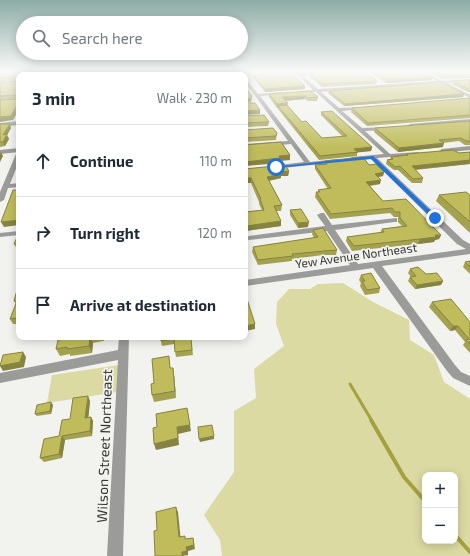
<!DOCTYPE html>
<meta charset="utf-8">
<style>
:root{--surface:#fff;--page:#f2f2f3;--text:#1f2937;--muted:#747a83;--line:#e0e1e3}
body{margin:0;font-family:"Exo 2",sans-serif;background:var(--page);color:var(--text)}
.controls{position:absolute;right:12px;bottom:12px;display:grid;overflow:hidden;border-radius:8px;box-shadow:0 2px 10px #0003}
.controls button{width:36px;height:36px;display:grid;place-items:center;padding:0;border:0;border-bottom:1px solid var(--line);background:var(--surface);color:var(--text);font:20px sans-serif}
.stop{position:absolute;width:12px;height:12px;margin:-9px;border:3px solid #1e73dd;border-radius:50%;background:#fff}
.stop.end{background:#1e73dd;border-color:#fff;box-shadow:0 1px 4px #0008}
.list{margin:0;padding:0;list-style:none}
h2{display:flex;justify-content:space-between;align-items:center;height:52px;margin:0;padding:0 16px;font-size:17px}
h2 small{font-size:13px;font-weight:400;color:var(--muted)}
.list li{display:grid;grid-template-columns:26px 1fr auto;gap:12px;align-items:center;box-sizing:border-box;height:72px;padding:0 16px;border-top:1px solid var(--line)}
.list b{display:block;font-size:15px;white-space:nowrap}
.list em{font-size:13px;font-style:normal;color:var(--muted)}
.icon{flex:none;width:22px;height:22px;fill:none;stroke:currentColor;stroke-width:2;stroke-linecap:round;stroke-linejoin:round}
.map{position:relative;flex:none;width:470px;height:556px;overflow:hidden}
.search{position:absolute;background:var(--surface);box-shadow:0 2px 10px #0003;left:16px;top:16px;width:232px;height:44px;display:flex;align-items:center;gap:10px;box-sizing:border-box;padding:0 14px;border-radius:22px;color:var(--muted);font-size:15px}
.panel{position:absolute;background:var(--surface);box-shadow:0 2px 10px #0003;left:16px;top:72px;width:232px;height:268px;border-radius:8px}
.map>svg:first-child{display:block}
.green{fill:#dbdaa2;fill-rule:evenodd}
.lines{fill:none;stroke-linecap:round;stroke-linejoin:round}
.stream-far1{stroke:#a5a140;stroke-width:3}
.stream{stroke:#a5a140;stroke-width:4}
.minor{fill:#9b9b9a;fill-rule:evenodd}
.major{fill:#555553;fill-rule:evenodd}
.wall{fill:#a5a24f}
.shaded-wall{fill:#868440}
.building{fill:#c0bc5c;stroke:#868440}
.route{fill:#1e73dd}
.labels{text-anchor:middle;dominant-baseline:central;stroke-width:3.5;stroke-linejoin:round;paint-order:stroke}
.street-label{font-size:12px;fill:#363635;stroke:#f2f2ef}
.near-street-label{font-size:14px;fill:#363635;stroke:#f2f2ef}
</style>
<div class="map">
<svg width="470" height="556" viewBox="0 0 470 556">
<rect width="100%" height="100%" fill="#f2f2ef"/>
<!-- green -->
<g class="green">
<path d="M343 283 373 302 409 320 410 340 434 355 444 382 470 399V556H222L220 540 204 515 234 472V411L256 398 254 369 284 346 276 324 277 302 289 289H310L318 284ZM425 475H455V541H425Z"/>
<polygon points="119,365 117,392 47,403 52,375"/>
</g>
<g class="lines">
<!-- stream-far1 -->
<polyline class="stream-far1" points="350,384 372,421"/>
<!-- stream -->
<g class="stream">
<polyline points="371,420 404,477 425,501"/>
<polyline points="455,535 470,552"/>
</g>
<!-- minor -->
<g class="minor">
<polygon points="58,71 64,71 65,72 62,75 58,75 60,72"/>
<rect x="108" y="71" width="4" height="4"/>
<polygon points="293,71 297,71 300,74 311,73 310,71 314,71 315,75 303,76 318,89 437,81 419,71 424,71 442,81 470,79 470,81 447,83 470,95 470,98 441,83 321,92 339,108 365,107 365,109 363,109 342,111 362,128 389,127 389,129 387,130 365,131 390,154 419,152 419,154 417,155 377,158 463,240 470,244 470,254 382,266 455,365 461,372 470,376 470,386 453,378 447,371 373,268 245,286 245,280 350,265 327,231 249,240 245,238 249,236 325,226 317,215 321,213 324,213 332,225 397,218 397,222 394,222 335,230 358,264 466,249 457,244 371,159 350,160 350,158 352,157 384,154 316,92 298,93 300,91 313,90"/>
<polygon points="361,71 375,71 362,73"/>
<polygon points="245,78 258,94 283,92 281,94 260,96 310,162 337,159 339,160 339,162 274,169 272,168 272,166 304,162 291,144 245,148 245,144 288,141 245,82"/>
<polygon points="470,119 470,123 410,128 407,126 410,124"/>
<polygon points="19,121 19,125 0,127 0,123"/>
<polygon points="470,146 470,150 442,153 439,151 442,149"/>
<polygon points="19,148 19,152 0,154 0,150"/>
<polygon points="19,152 19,161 10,184 19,183 19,187 8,188 4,200 0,202 0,192 16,154"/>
<polygon points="19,231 19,235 0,237 0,233"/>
<polygon points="119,337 129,337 123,556 107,556 118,360 0,383 0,373 118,350"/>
</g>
<!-- major -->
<g class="major">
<polygon points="0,71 40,71 57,73 55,74"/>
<polygon points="214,71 241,71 192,75 168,75"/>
<polygon points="81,73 106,74 108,75 79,75"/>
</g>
</g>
<!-- wall -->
<g class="wall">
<polygon points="0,71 36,72 37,75 19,75 19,109 13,120 19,99 0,100 0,83 19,81 0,82"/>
<polygon points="68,71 95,71 94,73"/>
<polygon points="247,71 263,71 267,74 282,73 280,72 270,72 268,71 289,71 305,89 265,92"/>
<polygon points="315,71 362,71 377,81 376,84 322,87 310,77 310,74 316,73"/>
<polygon points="367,71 422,71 432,80 386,83"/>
<polygon points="427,71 470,71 470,78 442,79"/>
<polygon points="470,80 470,93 452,84 453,81"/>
<polygon points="310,91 318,97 317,101 308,101 305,99 285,101 287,106 302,122 322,138 343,137 321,115 321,112 372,147 371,151 357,152 357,156 319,160 278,109 278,108 277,108 269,97 269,94"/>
<polygon points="329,91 464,94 463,97 344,106 328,93"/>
<polygon points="470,98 470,118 367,126 351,112 352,108"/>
<polygon points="245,116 269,122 268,126 245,127"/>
<polygon points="470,121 470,145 465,145 459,141 443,143 443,147 398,152 374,132 375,128"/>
<polygon points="0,124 11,128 7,135 9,139 5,146 0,147"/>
<polygon points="245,130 277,133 276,140 245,142"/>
<polygon points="470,152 470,164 415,170 423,178 422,183 412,183 398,170 394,170 386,164 387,160 390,159 391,157 406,156 406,154 459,153"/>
<polygon points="325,161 369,165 384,172 383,176 378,177 380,184 370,186 383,201 441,235 439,239 435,240 434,242 418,244 352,251 346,241 347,237 380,233 382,229 402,226 398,222 398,217 394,217 390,213 330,219 315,197 316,192 318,192 318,190 328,189 315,169 315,165 324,164"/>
<polygon points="245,168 245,169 289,171 288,176 281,176 281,178 269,181 282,205 281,211 276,211 281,226 246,231 245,230 245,212 262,210 259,204 259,202 251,183 248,183 245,176"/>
<polygon points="439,195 470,195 470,233 436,201"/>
<polygon points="290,210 308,227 298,228 290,215"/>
<polygon points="313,230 337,250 336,255 323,255 292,259 292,261 258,265 252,252 253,247 314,238 312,234"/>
<polygon points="19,235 19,249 17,249 14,244"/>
<polygon points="470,261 470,274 463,267 465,262"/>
<polygon points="410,269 443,281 441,285 415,289 408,281 410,277 411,277 408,273"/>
<polygon points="361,275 380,288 379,293 365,295 360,286 361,283 359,280"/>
<polygon points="19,283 19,324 13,324 10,319 16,304 14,301"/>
<polygon points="432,302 470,322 470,353 463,345 465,342 455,330 450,331 429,307"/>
<polygon points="78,337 106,337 106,338 103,341 93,343 92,353 70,356 70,354 60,356 56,349"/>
<polygon points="160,337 183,339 191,338 193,355 176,357 174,344 162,346"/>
<polygon points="170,364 170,368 173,368 174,375 176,398 154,402 152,395 154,383"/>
<polygon points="90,401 88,417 91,417 93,421 92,436 65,440 62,458 44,462 40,458 59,436 70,419"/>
<polygon points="53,405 51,414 37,416 35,414"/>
</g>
<!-- shaded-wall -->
<g class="shaded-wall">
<polygon points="167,71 191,71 168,74 167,73"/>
<polygon points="270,71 280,71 270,72"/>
<polygon points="433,77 432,80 386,83 387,80"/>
<polygon points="305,86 305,89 265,92 265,89"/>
<polygon points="464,94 463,97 344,106 345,104"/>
<polygon points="250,96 252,96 251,102 245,103 245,99"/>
<polygon points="306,96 305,99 282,101 282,97"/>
<polygon points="19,102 19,109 13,120 0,122 0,117"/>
<polygon points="288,103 287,107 278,106 278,108 277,108 277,104"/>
<polygon points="260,110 260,114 245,115 245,111"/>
<polygon points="10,124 11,128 7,135 9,139 5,146 3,142 3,135"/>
<polygon points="444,143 443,147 398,152 399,148"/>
<polygon points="372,147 371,151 353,153 354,149"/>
<polygon points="1,152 3,156 0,162 0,154"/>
<polygon points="290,155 290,160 280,161 280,163 245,166 245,162 279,156"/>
<polygon points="470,160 469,164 410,170 412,166"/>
<polygon points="289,171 288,176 281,176 281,178 267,181 267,177 280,172"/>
<polygon points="384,172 383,176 373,178 375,174"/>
<rect x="248" y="178" width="3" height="5"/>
<polygon points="381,180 380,184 365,186 366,182"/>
<polygon points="19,220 19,225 4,227 1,222"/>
<polygon points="281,221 281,226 246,231 246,226"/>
<polygon points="309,222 308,227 298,228 298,223"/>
<polygon points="435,235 441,235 439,239 435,240 434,242 418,244 420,239"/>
<polygon points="443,281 441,285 415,289 417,285"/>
<polygon points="255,324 255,329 245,331 245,326"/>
<polygon points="453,326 458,326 455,330 450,331"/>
<polygon points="90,337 93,343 92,353 89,346"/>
<polygon points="101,337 106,337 106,338 103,341"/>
<polygon points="23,352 26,357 24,367 3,371 0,366"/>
<polygon points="173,368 174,375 176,398 175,391"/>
<polygon points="88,396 90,401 88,422 85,418"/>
<polygon points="51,402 53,405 51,414 50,411"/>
<polygon points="187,408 191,431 178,434 179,445 156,450 154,444 177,427"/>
<polygon points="91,417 93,421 92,436 90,431"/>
<polygon points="62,436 65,440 62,458 59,454"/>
<polygon points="214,436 214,439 200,442 199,439"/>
<polygon points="176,507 178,512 181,542 179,537"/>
<polygon points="193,538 195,549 188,551 188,555 182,556 182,552"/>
</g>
<!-- building -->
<g class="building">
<polygon points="0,71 26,71 36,72 34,75 19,75 19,102 11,116 0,117 0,100 19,99 18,95 0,96 0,83 19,81 18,77 0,78"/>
<polygon points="115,71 134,71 133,73 139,73 141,71 159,71 160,72 161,71 167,71 167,73 194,74 219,71 232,71 234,75 115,75"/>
<polygon points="250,71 263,71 267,74 282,73 283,71 289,71 305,86 265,89"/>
<polygon points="316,71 362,71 377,81 322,84 310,74 317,73"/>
<polygon points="372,71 422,71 433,77 387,80"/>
<polygon points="433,71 470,71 470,75 443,77"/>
<polygon points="43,72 93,73 93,75 42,75"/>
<polygon points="470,80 470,90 453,81"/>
<polygon points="441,82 464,94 345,104 329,91"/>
<polygon points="245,87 252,96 250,96 252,98 245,99"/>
<polygon points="310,91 318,97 308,98 306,96 282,97 288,103 277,104 269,94"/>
<polygon points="470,98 470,115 368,123 352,108"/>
<polygon points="245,103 255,103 260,110 245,111"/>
<polygon points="287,105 302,122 306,121 322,138 347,136 321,112 332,111 372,147 354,149 358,152 320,156 278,106"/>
<polygon points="264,115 269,122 245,123 245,116"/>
<polygon points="470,121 470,141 466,141 461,138 439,140 444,143 399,148 375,128"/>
<polygon points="0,124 10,124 3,135 7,134 3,142 0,142"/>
<polygon points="273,128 277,133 276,136 245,138 245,130"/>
<polygon points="281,142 290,155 279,156 280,158 245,162 245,145"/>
<polygon points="453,150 459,153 470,152 470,160 412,166 423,178 413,179 400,166 395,167 387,160 393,159 391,157 408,155 406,154"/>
<polygon points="363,157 369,165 376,164 384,172 375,174 381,180 366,182 383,201 406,199 441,235 435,235 436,237 420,239 354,246 347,237 384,232 382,229 407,226 400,218 400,212 395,212 392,208 331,214 316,192 320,192 318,190 331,188 315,165 327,164 325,161"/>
<polygon points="285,165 289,171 280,172 282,174 267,177 282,205 274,206 281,221 246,226 245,224 245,212 264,210 260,199 261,199 251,178 248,178 245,171 245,168 245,169"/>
<polygon points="13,190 19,190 19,205 17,210 19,210 19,220 1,222"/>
<polygon points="466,192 470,195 470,222 439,195"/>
<polygon points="301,209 309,222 298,223 290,210"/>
<polygon points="323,228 337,250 324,251 292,254 293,256 258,260 253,247 318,237 313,230"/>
<polygon points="18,235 19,235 19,244 14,244"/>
<polygon points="470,261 470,267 465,262"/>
<polygon points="418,267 426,274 437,273 443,281 417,285 410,277 416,276 410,269"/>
<polygon points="371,273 380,288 367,290 362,281 365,281 361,275"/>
<polygon points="19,283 19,320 17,321 18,318 10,319 17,301 14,301"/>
<polygon points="245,296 246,296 255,324 245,326"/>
<polygon points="451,299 470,322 470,344 466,340 469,339 458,326 453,326 432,302"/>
<polygon points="78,337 90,337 89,346 67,349 67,347 56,349 58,340"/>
<polygon points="160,337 183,337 183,339 191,338 192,350 175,352 174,339 161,341"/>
<polygon points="23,352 20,362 0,366 3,355"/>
<polygon points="169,356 170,368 173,368 175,391 152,395 151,384 154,383 152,359"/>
<polygon points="88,396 85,418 91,417 90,431 62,436 59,454 40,458 44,439 59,436 62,420 70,419 73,398"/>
<polygon points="51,402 50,411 35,414 37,405"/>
<polygon points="187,408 190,425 177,427 178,438 154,444 153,428 157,427 156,414"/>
<polygon points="212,425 214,436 199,439 198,427"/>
<polygon points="176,507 179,537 185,536 185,539 193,538 194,545 186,547 187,551 182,552 182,556 155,556 154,531 157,530 156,512"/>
</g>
<!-- sky -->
<linearGradient id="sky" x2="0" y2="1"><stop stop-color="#8daca5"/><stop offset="0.48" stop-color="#f9f9f8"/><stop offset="1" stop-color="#f9f9f8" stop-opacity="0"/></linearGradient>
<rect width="470" height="149" fill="url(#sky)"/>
<!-- route -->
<polygon class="route" points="373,156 437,217 437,219 433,219 371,159 276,168 273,167"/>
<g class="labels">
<!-- street labels -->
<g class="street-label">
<text transform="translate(356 255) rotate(-8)">Yew Avenue Northeast</text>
</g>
<!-- near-street labels -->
<g class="near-street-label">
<text transform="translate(104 446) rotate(-88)">Wilson Street Northeast</text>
</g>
</g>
</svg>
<div class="controls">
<button>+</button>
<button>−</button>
</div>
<div class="stop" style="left:276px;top:167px"></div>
<div class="stop end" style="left:435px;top:218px"></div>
<div class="search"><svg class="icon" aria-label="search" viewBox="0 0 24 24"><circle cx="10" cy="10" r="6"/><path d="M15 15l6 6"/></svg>Search here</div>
<section class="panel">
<h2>3 min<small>Walk · 230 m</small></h2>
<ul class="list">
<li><svg class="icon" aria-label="ahead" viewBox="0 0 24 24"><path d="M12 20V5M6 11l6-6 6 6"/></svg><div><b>Continue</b></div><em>110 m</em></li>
<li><svg class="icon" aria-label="right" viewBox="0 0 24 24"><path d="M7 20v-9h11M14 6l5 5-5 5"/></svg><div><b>Turn right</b></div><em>120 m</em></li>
<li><svg class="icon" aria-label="arrive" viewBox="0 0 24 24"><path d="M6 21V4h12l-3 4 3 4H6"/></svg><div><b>Arrive at destination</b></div></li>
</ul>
</section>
</div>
